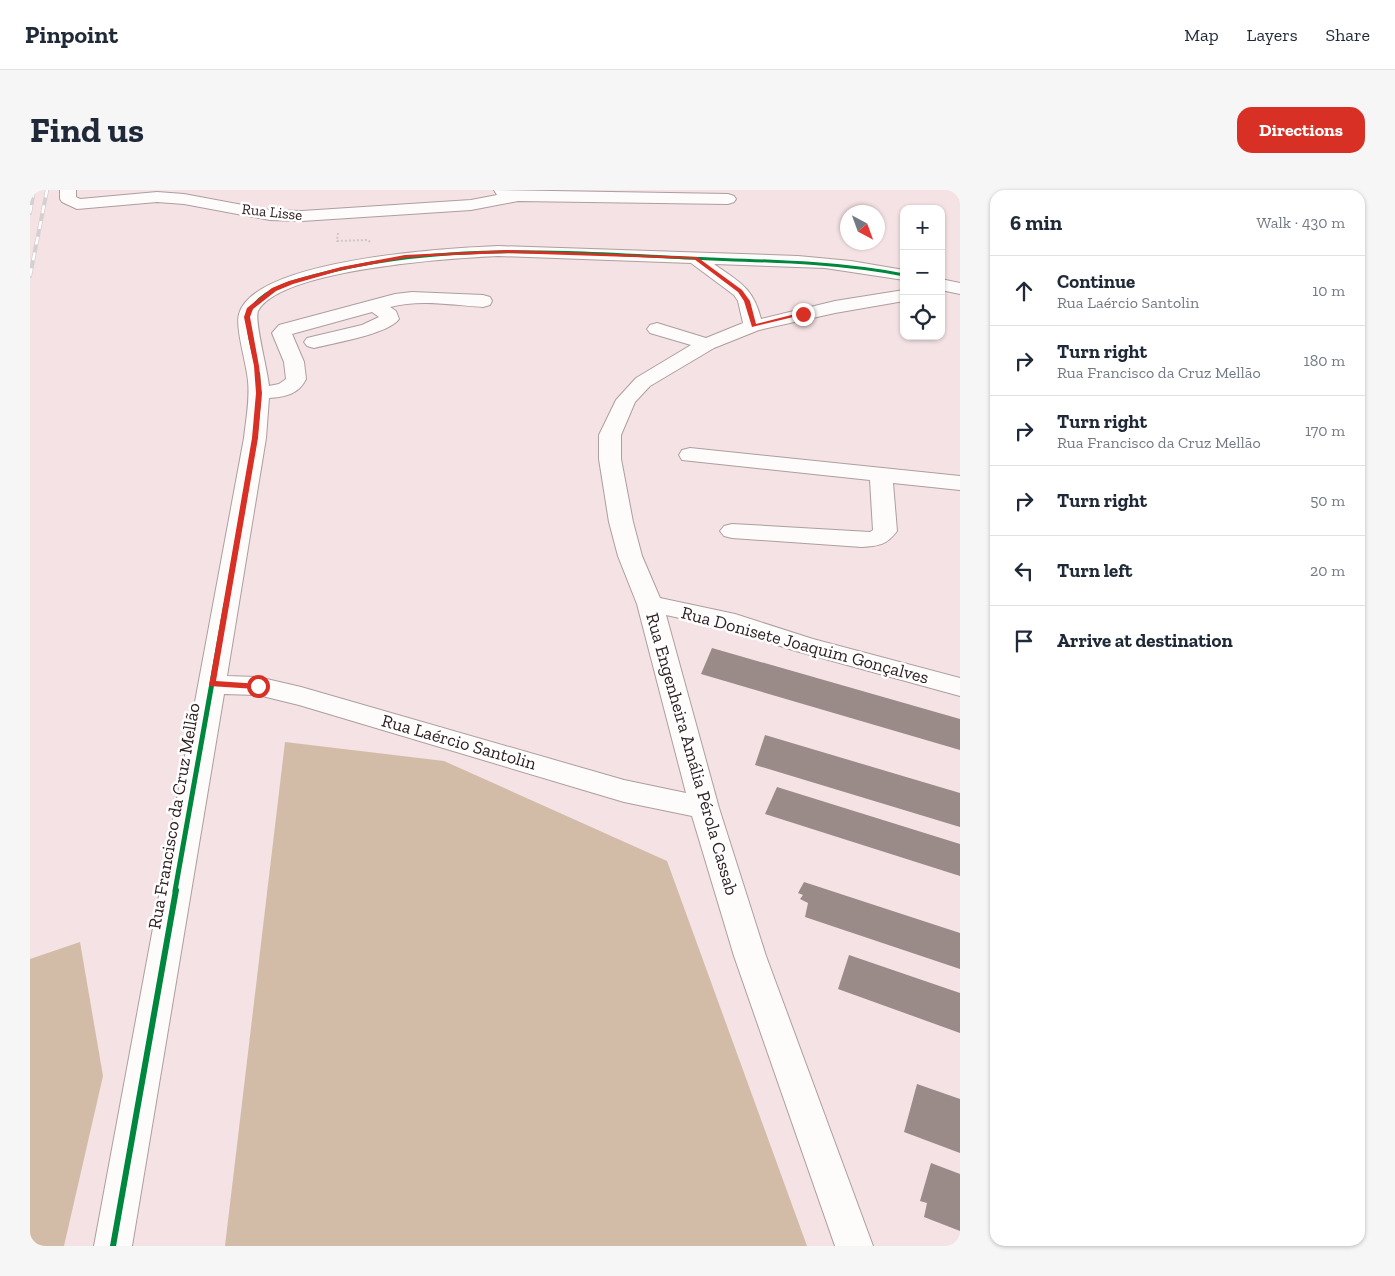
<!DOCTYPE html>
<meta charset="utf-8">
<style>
:root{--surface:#fff;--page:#f6f6f7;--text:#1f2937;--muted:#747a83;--line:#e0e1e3;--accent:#d93025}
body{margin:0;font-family:"Zilla Slab",serif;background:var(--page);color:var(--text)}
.controls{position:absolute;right:15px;top:15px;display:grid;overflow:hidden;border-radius:10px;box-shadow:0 1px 4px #0004}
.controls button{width:45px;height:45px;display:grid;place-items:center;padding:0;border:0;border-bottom:1px solid var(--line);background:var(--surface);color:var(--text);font:25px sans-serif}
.compass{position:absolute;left:810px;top:15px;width:45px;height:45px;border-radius:50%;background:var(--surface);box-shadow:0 1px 4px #0004;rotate:139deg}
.stop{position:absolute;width:15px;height:15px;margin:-11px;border:4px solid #d93025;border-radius:50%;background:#fff}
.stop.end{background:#d93025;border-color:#fff;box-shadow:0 1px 5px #0008}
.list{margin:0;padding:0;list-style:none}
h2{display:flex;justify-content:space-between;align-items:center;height:65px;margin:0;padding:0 20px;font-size:21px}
h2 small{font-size:16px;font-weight:400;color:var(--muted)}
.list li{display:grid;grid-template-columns:32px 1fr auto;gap:15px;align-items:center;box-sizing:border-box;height:70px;padding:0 20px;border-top:1px solid var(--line)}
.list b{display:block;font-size:19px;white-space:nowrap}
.list p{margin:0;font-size:16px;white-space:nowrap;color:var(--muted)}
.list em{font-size:16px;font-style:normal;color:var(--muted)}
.icon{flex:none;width:28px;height:28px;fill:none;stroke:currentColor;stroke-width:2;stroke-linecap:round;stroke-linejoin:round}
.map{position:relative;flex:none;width:930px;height:1056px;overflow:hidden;border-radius:15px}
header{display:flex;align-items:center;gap:30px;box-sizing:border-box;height:70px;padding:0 25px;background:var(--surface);border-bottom:1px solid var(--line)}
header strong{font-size:24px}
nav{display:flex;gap:28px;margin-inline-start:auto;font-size:18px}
.intro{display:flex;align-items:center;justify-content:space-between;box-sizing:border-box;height:120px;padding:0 30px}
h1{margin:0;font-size:35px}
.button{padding:12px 22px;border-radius:15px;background:var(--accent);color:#fff;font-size:18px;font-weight:700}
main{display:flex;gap:30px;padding:0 30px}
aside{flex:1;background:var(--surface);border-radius:15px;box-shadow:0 1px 4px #0004}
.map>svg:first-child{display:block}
.forest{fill:#d2bca7}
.building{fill:#9a8b88}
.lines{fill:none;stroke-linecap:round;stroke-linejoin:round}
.minor-casing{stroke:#ad9e9f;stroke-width:2}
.path{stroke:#cdc7c7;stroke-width:2;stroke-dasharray:2 2;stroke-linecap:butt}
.minor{fill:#fefbfb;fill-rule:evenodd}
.rail-casing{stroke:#d6cfd0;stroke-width:4}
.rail{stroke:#fff;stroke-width:2.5;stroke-dasharray:8;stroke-linecap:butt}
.cycleway-far3-casing{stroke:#fff;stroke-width:5}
.cycleway-far2-casing{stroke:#fff;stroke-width:7}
.cycleway-far1-casing{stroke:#fff;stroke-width:8}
.cycleway-casing{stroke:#fff;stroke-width:9}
.cycleway-far3{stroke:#00873e;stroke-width:3}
.cycleway-far2{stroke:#00873e;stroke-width:4.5}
.cycleway-far1{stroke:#00873e;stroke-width:5}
.cycleway{stroke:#00873e;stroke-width:6}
.route{fill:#d93025}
.labels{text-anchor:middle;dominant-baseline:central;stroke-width:5;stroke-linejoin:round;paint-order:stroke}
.far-street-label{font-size:15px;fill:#302022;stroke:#fff}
.street-label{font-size:18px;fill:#302022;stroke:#fff}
</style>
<header>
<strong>Pinpoint</strong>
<nav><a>Map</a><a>Layers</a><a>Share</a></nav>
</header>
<div class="intro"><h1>Find us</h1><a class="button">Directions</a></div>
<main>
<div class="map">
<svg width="930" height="1056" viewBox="0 0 930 1056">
<rect width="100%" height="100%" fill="#f5e2e4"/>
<!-- forest -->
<g class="forest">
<polygon points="255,552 414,571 637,671 777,1056 195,1056"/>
<polygon points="50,752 73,886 34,1056 0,1056 0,769"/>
</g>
<!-- building -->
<g class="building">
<polygon points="682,458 930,529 930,560 671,484"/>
<polygon points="735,545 930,603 930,637 725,575"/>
<polygon points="747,597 930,654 930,686 735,624"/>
<polygon points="774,692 930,743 930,779 775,727 778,713 770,709 773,705 768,703"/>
<polygon points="819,765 930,803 930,843 808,799"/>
<polygon points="887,894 930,909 930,963 874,942"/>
<polygon points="901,973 930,984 930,1041 894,1027 897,1013 890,1011"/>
</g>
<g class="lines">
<!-- minor casing -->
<g class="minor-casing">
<g id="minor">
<polygon points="30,0 46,0 46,7 50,9 127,2 154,4 240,20 272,21 441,10 467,5 464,0 698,4 704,6 706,9 704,12 698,14 488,11 441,20 272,31 240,30 154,14 127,12 47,19 32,12 30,9"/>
<path d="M468 56 768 66 821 71 874 80V90L795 78 684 74C709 92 723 97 731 129L805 111 874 100V111L805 123 729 140 684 158 620 196 605 212 591 245V269L603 332 612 366 630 408 705 424 783 449 930 488V506L766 461 691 437 636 425 689 618 736 766 843 1056H805L704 766 662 626 594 612 269 515 228 505 194 504 102 1056H64L214 248C216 229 220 210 218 191 217 175 205 138 209 124 224 69 419 58 468 56ZM468 66 661 73 704 105 708 111 713 133 676 148 627 133 620 135 617 139 620 143 661 155 606 188 586 210 569 245V269L579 332 588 366 607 414 656 603 594 590 271 497 228 487 197 486 236 248 239 208C255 207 269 204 276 189L274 172 262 144 342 122 349 127 332 135 277 148 274 152 277 156 284 158C303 153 359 144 369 129L366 121 360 117C389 109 423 115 453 117L460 115 462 111 460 107 453 105 382 102 365 104 249 135 242 143 254 172 256 189 249 194 239 196C238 181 224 131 228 121 250 79 423 68 468 66Z"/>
<polygon points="911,89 930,93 930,104 911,100"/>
<path d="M660 258 930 286V300L863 293 867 341C857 355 848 356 832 357L702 348 694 346 690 341 694 336 702 334 840 342 843 340 840 290 652 270 649 265 652 260Z"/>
</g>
</g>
<!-- path -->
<polyline class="path" points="308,43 307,51 338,50 340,52"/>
<!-- minor -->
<use href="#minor" class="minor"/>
<!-- rail casing -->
<g class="rail-casing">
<g id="rail">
<polyline points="0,23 4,0"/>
<polyline points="0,86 17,0"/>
</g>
</g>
<!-- rail -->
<use href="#rail" class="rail"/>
<!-- cycleway-far3 casing -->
<g class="cycleway-far3-casing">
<path id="cycleway-far3" d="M228 185C226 170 212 131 221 119 234 98 264 91 287 85 409 52 530 62 655 68 729 71 801 71 874 85"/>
</g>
<!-- cycleway-far2 casing -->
<g class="cycleway-far2-casing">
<polyline id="cycleway-far2" points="196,415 225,248 229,210 228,184"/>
</g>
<!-- cycleway-far1 casing -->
<g class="cycleway-far1-casing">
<polyline id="cycleway-far1" points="145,701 196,414"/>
</g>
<!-- cycleway casing -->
<g class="cycleway-casing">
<polyline id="cycleway" points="83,1056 146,700"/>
</g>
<!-- cycleway-far3 -->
<use href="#cycleway-far3" class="cycleway-far3"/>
<!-- cycleway-far2 -->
<use href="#cycleway-far2" class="cycleway-far2"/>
<!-- cycleway-far1 -->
<use href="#cycleway-far1" class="cycleway-far1"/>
<!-- cycleway -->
<use href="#cycleway" class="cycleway"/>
</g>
<!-- route -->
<polygon class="route" points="477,60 667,67 712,100 720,111 726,134 773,122 776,124 722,137 714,111 708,102 664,69 477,63 402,66 375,68 312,80 263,94 246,101 223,119 220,127 229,176 232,203 228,248 186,491 228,494 232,496 228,499 179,496 222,248 226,203 224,176 214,127 217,118 242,98 259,91 311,77 375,65"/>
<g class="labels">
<!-- far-street labels -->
<g class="far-street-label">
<text transform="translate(242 22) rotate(6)">Rua Lisse</text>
</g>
<!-- street labels -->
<g class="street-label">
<text transform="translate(775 455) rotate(15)">Rua Donisete Joaquim Gonçalves</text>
<text transform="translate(429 552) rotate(16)">Rua Laércio Santolin</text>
<text transform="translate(662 564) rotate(74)">Rua Engenheira Amália Pérola Cassab</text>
<text transform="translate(144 626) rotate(-80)">Rua Francisco da Cruz Mellão</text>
</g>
</g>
</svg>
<div class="controls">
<button>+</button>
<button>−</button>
<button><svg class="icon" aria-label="locate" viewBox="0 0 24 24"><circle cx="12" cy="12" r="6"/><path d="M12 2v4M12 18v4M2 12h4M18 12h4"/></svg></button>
</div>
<svg class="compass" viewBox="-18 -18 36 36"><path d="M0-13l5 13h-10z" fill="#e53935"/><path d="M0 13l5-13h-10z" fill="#747a83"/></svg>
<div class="stop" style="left:228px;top:496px"></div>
<div class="stop end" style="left:773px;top:124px"></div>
</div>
<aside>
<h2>6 min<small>Walk · 430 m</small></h2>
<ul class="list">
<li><svg class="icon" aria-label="ahead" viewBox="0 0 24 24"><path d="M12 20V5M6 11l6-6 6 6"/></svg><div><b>Continue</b><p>Rua Laércio Santolin</p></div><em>10 m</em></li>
<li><svg class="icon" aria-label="right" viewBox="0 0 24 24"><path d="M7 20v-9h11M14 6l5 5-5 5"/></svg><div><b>Turn right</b><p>Rua Francisco da Cruz Mellão</p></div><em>180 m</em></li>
<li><svg class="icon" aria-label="right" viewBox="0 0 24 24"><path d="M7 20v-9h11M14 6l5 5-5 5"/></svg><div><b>Turn right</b><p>Rua Francisco da Cruz Mellão</p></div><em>170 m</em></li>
<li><svg class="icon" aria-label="right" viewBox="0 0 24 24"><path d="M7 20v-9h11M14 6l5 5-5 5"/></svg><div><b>Turn right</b></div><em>50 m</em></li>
<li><svg class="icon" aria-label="left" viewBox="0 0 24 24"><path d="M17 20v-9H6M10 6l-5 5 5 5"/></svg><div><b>Turn left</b></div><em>20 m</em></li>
<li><svg class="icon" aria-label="arrive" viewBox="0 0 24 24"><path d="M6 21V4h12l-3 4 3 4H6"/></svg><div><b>Arrive at destination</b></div></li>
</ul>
</aside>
</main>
